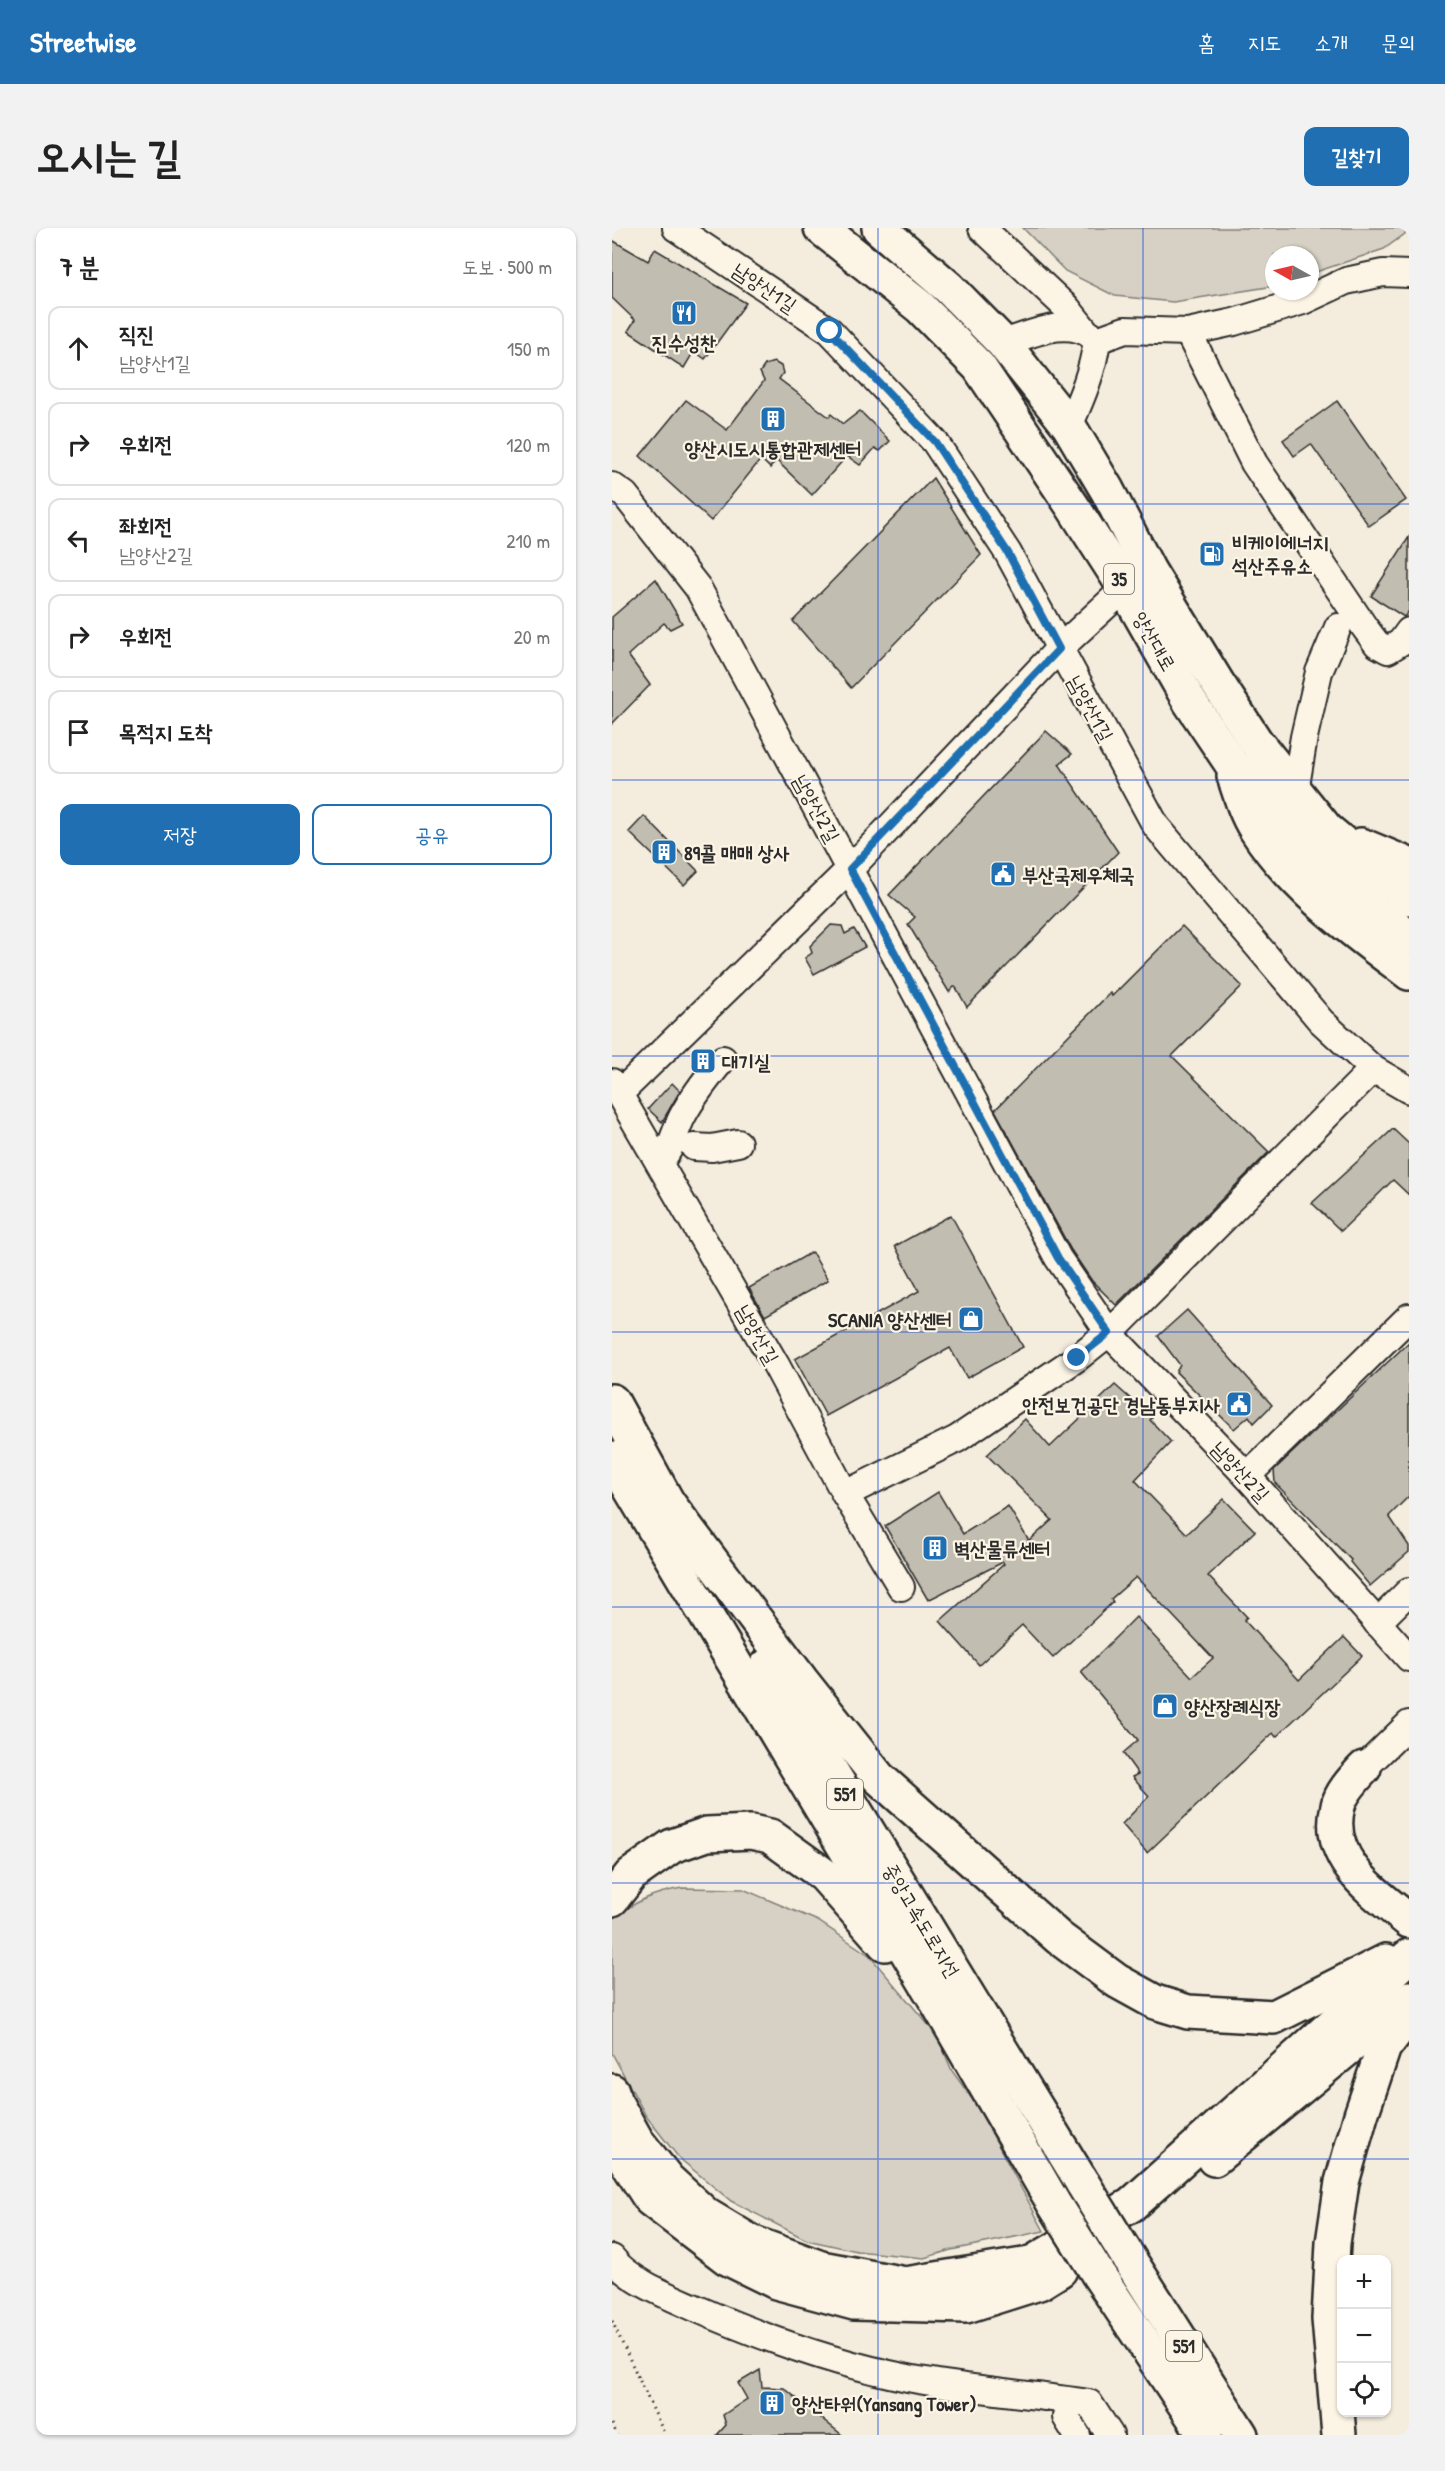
<!DOCTYPE html>
<html lang="ko">
<meta charset="utf-8">
<style>
:root{--surface:#fff;--page:#f2f2f2;--text:#222;--muted:#767676;--line:#e0e0e0;--accent:#1f6fb2}
body{margin:0;font-family:"Patrick Hand","Poor Story",sans-serif;background:var(--page);color:var(--text)}
.controls{position:absolute;right:18px;bottom:18px;display:grid;overflow:hidden;border-radius:12px;box-shadow:0 2px 4px #0004}
.controls button{width:54px;height:54px;display:grid;place-items:center;padding:0;border:0;border-bottom:2px solid var(--line);background:var(--surface);color:var(--text);font:30px sans-serif}
.compass{position:absolute;left:653px;top:18px;width:54px;height:54px;border-radius:50%;background:var(--surface);box-shadow:0 2px 4px #0004;rotate:278deg}
.stop{position:absolute;width:18px;height:18px;margin:-14px;border:4px solid #1f6fb2;border-radius:50%;background:#fff}
.stop.end{background:#1f6fb2;border-color:#fff;box-shadow:0 2px 6px #0008}
.list{margin:0;padding:0;list-style:none}
h2{display:flex;justify-content:space-between;align-items:center;height:78px;margin:0;padding:0 24px;font-size:26px}
h2 small{font-size:20px;font-weight:400;color:var(--muted)}
.list li{display:grid;grid-template-columns:39px 1fr auto;gap:18px;align-items:center;box-sizing:border-box;height:84px;margin:0 12px 12px;padding:0 12px;border:2px solid var(--line);border-radius:12px}
.list b{display:block;font-size:22px;white-space:nowrap}
.list p{margin:0;font-size:20px;white-space:nowrap;color:var(--muted)}
.list em{font-size:20px;font-style:normal;color:var(--muted)}
.actions{display:flex;gap:12px;padding:18px 24px}
.actions a{flex:1;padding:14px 0;border:2px solid var(--accent);border-radius:12px;text-align:center;font-size:21px;color:var(--accent)}
.actions .main{background:var(--accent);color:#fff}
.icon{flex:none;width:33px;height:33px;fill:none;stroke:currentColor;stroke-width:2;stroke-linecap:round;stroke-linejoin:round}
.map{position:relative;flex:none;width:797px;height:2207px;overflow:hidden;border-radius:12px}
header{display:flex;align-items:center;gap:36px;box-sizing:border-box;height:84px;padding:0 30px;background:var(--accent);color:#fff}
header strong{font-size:28px}
nav{display:flex;gap:33px;margin-inline-start:auto;font-size:21px}
.intro{display:flex;align-items:center;justify-content:space-between;box-sizing:border-box;height:144px;padding:0 36px}
h1{margin:0;font-size:42px}
.button{padding:15px 27px;border-radius:12px;background:var(--accent);color:#fff;font-size:21px;font-weight:700}
main{display:flex;gap:36px;padding:0 36px}
aside{flex:1;background:var(--surface);border-radius:12px;box-shadow:0 2px 4px #0004}
.map>svg:first-child{display:block}
.green{fill:#d6d1c4;stroke:#807e78;stroke-width:1.5}
.building{fill:#c2bdb1;stroke:#2b2b2b;stroke-width:1.5}
.lines{fill:none;stroke-linecap:round;stroke-linejoin:round}
.minor-casing{stroke:#2b2b2b;stroke-width:30}
.major-casing{stroke:#2b2b2b;stroke-width:38}
.highway-casing{stroke:#2b2b2b;stroke-width:38}
.path{stroke:#2b2b2b;stroke-width:3;stroke-dasharray:1.5 4.5;stroke-linecap:butt}
.minor{stroke:#fcf5e5;stroke-width:26}
.major{stroke:#fcf5e5;stroke-width:33}
.highway{stroke:#fcf5e5;stroke-width:33}
.highway-bridge-casing{stroke:#2b2b2b;stroke-width:38;stroke-linecap:butt}
.highway-bridge{stroke:#fcf5e5;stroke-width:33}
.route{stroke:#1f6fb2;stroke-width:8}
.grid{fill:none;stroke:#1d4ed8;stroke-width:1.5;stroke-opacity:0.55}
.labels{text-anchor:middle;dominant-baseline:central;stroke-width:4.5;stroke-linejoin:round;paint-order:stroke}
.shield{fill:#fcf5e5;stroke:#6a6863;stroke-width:1.5}
.shield-label{font-size:18px;font-weight:bold;fill:#2b2b2b}
.street-label{font-size:20px;fill:#2b2b2b;stroke:#fcf5e5}
.poi-label{font-size:20px;font-weight:bold;fill:#2b2b2b;stroke:#fcf5e5;text-anchor:start}
</style>
<header>
<strong>Streetwise</strong>
<nav><a>홈</a><a>지도</a><a>소개</a><a>문의</a></nav>
</header>
<div class="intro"><h1>오시는 길</h1><a class="button">길찾기</a></div>
<main>
<aside>
<h2>7 분<small>도보 · 500 m</small></h2>
<ul class="list">
<li><svg class="icon" aria-label="ahead" viewBox="0 0 24 24"><path d="M12 20V5M6 11l6-6 6 6"/></svg><div><b>직진</b><p>남양산1길</p></div><em>150 m</em></li>
<li><svg class="icon" aria-label="right" viewBox="0 0 24 24"><path d="M7 20v-9h11M14 6l5 5-5 5"/></svg><div><b>우회전</b></div><em>120 m</em></li>
<li><svg class="icon" aria-label="left" viewBox="0 0 24 24"><path d="M17 20v-9H6M10 6l-5 5 5 5"/></svg><div><b>좌회전</b><p>남양산2길</p></div><em>210 m</em></li>
<li><svg class="icon" aria-label="right" viewBox="0 0 24 24"><path d="M7 20v-9h11M14 6l5 5-5 5"/></svg><div><b>우회전</b></div><em>20 m</em></li>
<li><svg class="icon" aria-label="arrive" viewBox="0 0 24 24"><path d="M6 21V4h12l-3 4 3 4H6"/></svg><div><b>목적지 도착</b></div></li>
</ul>
<div class="actions"><a class="main">저장</a><a>공유</a></div>
</aside>
<div class="map">
<svg width="797" height="2207" viewBox="0 0 797 2207">
<rect width="100%" height="100%" fill="#f4edde"/>
<filter id="ink" filterUnits="userSpaceOnUse"><feTurbulence type="fractalNoise" baseFrequency=".0167" numOctaves="2"/><feDisplacementMap in="SourceGraphic" scale="12" xChannelSelector="R" yChannelSelector="G"/><feConvolveMatrix kernelMatrix="1 2 1 2 8 2 1 2 1" color-interpolation-filters="sRGB"/></filter>
<g filter="url(#ink)">
<!-- green -->
<g class="green">
<polygon points="411,0 797,0 797,3 772,21 698,46 698,27 662,27 662,58 561,74 503,68 453,43"/>
<path d="M70 1660 131 1661 206 1693 257 1727 325 1807 340 1843 366 1879 432 2003 339 2022 312 2030 245 2023 195 2012 119 1973 67 1930 34 1888 0 1825V1692C23 1673 41 1665 70 1660Z"/>
</g>
<!-- building -->
<g class="building">
<polygon points="0,12 36,33 43,21 134,75 93,131 82,123 72,140 16,103 23,92 0,70"/>
<polygon points="162,134 169,138 171,145 167,151 217,189 219,186 231,196 248,183 278,213 268,223 263,220 248,237 235,228 200,267 164,232 158,240 149,231 99,293 28,228 74,172 115,202 152,153 148,144 153,137"/>
<polygon points="725,173 794,272 757,298 699,216 682,228 671,212"/>
<polygon points="321,250 369,327 239,460 181,393"/>
<polygon points="797,309 797,383 792,389 759,368"/>
<polygon points="44,351 70,395 58,401 52,395 16,427 38,457 0,496 0,389"/>
<polygon points="434,503 460,526 447,536 506,624 355,779 343,758 337,764 296,696 303,689 277,667"/>
<polygon points="32,588 86,643 72,657 17,604"/>
<polygon points="219,697 230,698 233,706 242,701 253,719 202,746 193,730 200,725 198,718"/>
<polygon points="570,698 630,758 560,828 657,924 504,1077 480,1053 459,1022 383,882 498,765 500,768"/>
<polygon points="60,855 68,863 50,894 36,881"/>
<polygon points="781,901 797,916 797,967 781,952 729,1003 700,975"/>
<polygon points="339,987 411,1119 355,1150 338,1120 214,1188 183,1131 307,1063 283,1018"/>
<polygon points="200,1024 216,1052 153,1088 137,1060"/>
<polygon points="575,1082 660,1177 642,1195 637,1188 622,1201 564,1144 568,1137 546,1108"/>
<polygon points="797,1114 797,1268 777,1288 797,1318 797,1324 758,1358 738,1334 739,1332 663,1255 662,1242"/>
<polygon points="503,1157 540,1190 538,1192 559,1214 523,1252 575,1306 612,1271 643,1303 596,1348 635,1389 632,1392 687,1452 732,1409 750,1428 664,1509 661,1505 535,1625 510,1596 537,1568 520,1549 526,1546 511,1525 526,1512 469,1444 524,1389 580,1449 601,1430 524,1349 499,1371 501,1374 441,1430 410,1397 367,1437 328,1393 392,1336 391,1334 316,1372 273,1298 326,1264 351,1306 396,1278 417,1313 440,1292 375,1227 413,1191 438,1219"/>
<polygon points="148,2142 150,2159 172,2160 230,2207 105,2207 114,2197 111,2187 135,2171 126,2155"/>
</g>
<g class="lines">
<!-- minor casing -->
<g class="minor-casing">
<g id="minor">
<polyline points="64,0 218,103 323,214 396,325 544,598 709,793 761,841 797,862"/>
<polyline points="370,0 456,81 472,101"/>
<polyline points="576,104 642,235 753,400 765,416 776,422 789,414 797,403"/>
<path d="M391 115C418 107 455 88 480 108"/>
<path d="M457 198C470 169 481 143 485 112L513 102 576 104 622 94 691 73 734 53 771 45 797 46"/>
<polyline points="0,258 13,267 86,360 446,1030 497,1105 635,1248 797,1430"/>
<polyline points="683,564 692,509 707,444 726,399"/>
<polyline points="0,854 164,1137 233,1266 289,1359"/>
<polyline points="7,866 238,641 447,421 513,360"/>
<polyline points="82,919 100,920 126,915"/>
<path d="M47 934C60 922 62 905 70 889 81 868 95 850 111 831"/>
<polyline points="635,1248 797,1089"/>
<polyline points="233,1266 345,1211 465,1130 505,1098 761,841"/>
<polyline points="765,1395 797,1363"/>
<polyline points="752,1540 797,1496"/>
<path d="M0 2030C16 2052 56 2068 81 2079 151 2110 221 2135 296 2150 354 2161 418 2166 477 2175L498 2207"/>
<polyline points="454,2189 465,2207"/>
</g>
</g>
<!-- major casing -->
<g class="major-casing">
<g id="major">
<polyline points="209,0 308,79 367,139 461,279 513,360 578,474 619,535 713,638 764,685 797,709"/>
<polyline points="267,0 337,60 391,115 457,198 495,262 537,343 606,456 644,514 715,602 797,670"/>
<path d="M622 548C628 566 633 584 643 600 681 660 741 703 797 745"/>
<polyline points="749,617 797,637"/>
</g>
</g>
<!-- highway casing -->
<g class="highway-casing">
<g id="highway">
<polyline points="0,1173 62,1286"/>
<polyline points="0,1230 322,1769 442,1976"/>
<polyline points="50,1267 189,1452 267,1550 447,1710 505,1753 543,1774 576,1784 662,1789 774,1733"/>
<polyline points="155,1438 471,1956"/>
<path d="M752 1540C742 1551 729 1564 726 1578 712 1631 762 1664 797 1693"/>
<polyline points="0,1671 19,1647 60,1618 95,1606 139,1604 158,1608 212,1647 273,1716"/>
<polyline points="0,1863 2,1872 25,1913 56,1952 94,1987 139,2014 209,2040 293,2056 418,2036 519,1977 797,1728"/>
<polyline points="0,1911 39,1972 115,2030 164,2054 242,2075 354,2078 427,2055 448,2042"/>
<polyline points="602,1931 797,1770"/>
<polyline points="516,2029 629,2207"/>
<polyline points="486,2046 593,2207"/>
<polyline points="727,2207 717,2091 721,2015 730,1954 749,1887 772,1819 797,1787"/>
</g>
</g>
<!-- path -->
<g class="path">
<polyline points="0,2093 53,2207"/>
<polyline points="0,2196 5,2207"/>
</g>
<!-- minor -->
<use href="#minor" class="minor"/>
<!-- major -->
<use href="#major" class="major"/>
<!-- highway -->
<use href="#highway" class="highway"/>
<!-- highway-bridge casing -->
<g class="highway-bridge-casing">
<g id="highway-bridge">
<polyline points="471,1956 516,2029"/>
<polyline points="442,1976 486,2046"/>
</g>
</g>
<!-- highway-bridge -->
<use href="#highway-bridge" class="highway-bridge"/>
</g>
</g>
<g class="lines" filter="url(#ink)">
<!-- route -->
<polyline class="route" points="218,103 323,214 396,325 447,421 238,641 446,1030 497,1105 465,1130"/>
</g>
<!-- grid -->
<path class="grid" d="M266 0V2207M531 0V2207M0 276H797M0 552H797M0 828H797M0 1104H797M0 1379H797M0 1655H797M0 1931H797"/>
<!-- icons -->
<defs>
<g id="restaurant-square" transform="scale(1.35)"><rect x="-9" y="-9" width="18" height="18" rx="4" fill="#1f6fb2" stroke="#fcf5e5"/><path d="M-5-6h1v4h1v-4h1v4h1v-4h1v5L-1.5 .5V6h-2V.5L-5-1ZM5-6V6H3V1.5H1.5Q1.5-4 5-6Z" fill="#fff"/></g>
<g id="building-square" transform="scale(1.35)"><rect x="-9" y="-9" width="18" height="18" rx="4" fill="#1f6fb2" stroke="#fcf5e5"/><path d="M-4-6H4V6H1V3H-1V6H-4ZM-2.5-4.3h1.7v1.8h-1.7ZM.8-4.3h1.7v1.8H.8ZM-2.5-1h1.7V.8h-1.7ZM.8-1h1.7V.8H.8Z" fill="#fff"/></g>
<g id="fuel-square" transform="scale(1.35)"><rect x="-9" y="-9" width="18" height="18" rx="4" fill="#1f6fb2" stroke="#fcf5e5"/><path d="M-5.5-6h7V0h2V4h1.3V-2.5L3-4.5l.8-.8L6-3V5H2.5V1h-1V6h-7ZM-4.2-4.7v3.2H.2V-4.7Z" fill="#fff"/></g>
<g id="civic-square" transform="scale(1.35)"><rect x="-9" y="-9" width="18" height="18" rx="4" fill="#1f6fb2" stroke="#fcf5e5"/><path d="M-.6-6.5H3V-4.5H.6V-3L4-1V1h2V6H-6V1h2V-1L-.6-3ZM-1.2 2.5V6h2.4V2.5Z" fill="#fff"/></g>
<g id="shop-square" transform="scale(1.35)"><rect x="-9" y="-9" width="18" height="18" rx="4" fill="#1f6fb2" stroke="#fcf5e5"/><path d="M-5-2.5h2.3a2.7 3.5 0 0 1 5.4 0H5L5.5 6h-11ZM-1.5-2.5h3a1.5 2.3 0 0 0-3 0Z" fill="#fff"/></g>
</defs>
<g fill-rule="evenodd">
<use href="#restaurant-square" x="72" y="85"/>
<use href="#building-square" x="161" y="191"/>
<use href="#fuel-square" x="600" y="326"/>
<use href="#building-square" x="52" y="624"/>
<use href="#civic-square" x="391" y="646"/>
<use href="#building-square" x="91" y="833"/>
<use href="#shop-square" x="359" y="1091"/>
<use href="#civic-square" x="627" y="1176"/>
<use href="#building-square" x="323" y="1320"/>
<use href="#shop-square" x="553" y="1478"/>
<use href="#building-square" x="160" y="2175"/>
</g>
<g class="labels">
<!-- shield labels -->
<g class="shield">
<rect x="492" y="336" width="30" height="30" rx="4.5"/>
<rect x="215" y="1551" width="36" height="30" rx="4.5"/>
<rect x="554" y="2103" width="36" height="30" rx="4.5"/>
</g>
<g class="shield-label">
<text x="507" y="351">35</text>
<text x="233" y="1566">551</text>
<text x="572" y="2118">551</text>
</g>
<!-- street labels -->
<g class="street-label">
<text transform="translate(153 59) rotate(34)">남양산1길</text>
<text transform="translate(543 413) rotate(60)">양산대로</text>
<text transform="translate(479 480) rotate(61)">남양산1길</text>
<text transform="translate(205 580) rotate(61)">남양산2길</text>
<text transform="translate(146 1106) rotate(60)">남양산길</text>
<text transform="translate(629 1243) rotate(47)">남양산2길</text>
<text transform="translate(310 1692) rotate(59)">중앙고속도로지선</text>
</g>
<!-- poi labels -->
<g class="poi-label">
<text x="72" y="114" text-anchor="middle">진수성찬</text>
<text x="161" y="220" text-anchor="middle">양산시도시통합관제센터</text>
<text x="620" y="314">비케이에너지<tspan x="620" dy="23">석산주유소</tspan></text>
<text x="72" y="624">89콜 매매 상사</text>
<text x="410" y="646">부산국제우체국</text>
<text x="110" y="833">대기실</text>
<text x="340" y="1091" text-anchor="end">SCANIA 양산센터</text>
<text x="608" y="1176" text-anchor="end">안전보건공단 경남동부지사</text>
<text x="342" y="1320">벽산물류센터</text>
<text x="572" y="1478">양산장례식장</text>
<text x="180" y="2175">양산타워(Yansang Tower)</text>
</g>
</g>
</svg>
<div class="controls">
<button>+</button>
<button>−</button>
<button><svg class="icon" aria-label="locate" viewBox="0 0 24 24"><circle cx="12" cy="12" r="6"/><path d="M12 2v4M12 18v4M2 12h4M18 12h4"/></svg></button>
</div>
<svg class="compass" viewBox="-18 -18 36 36"><path d="M0-13l5 13h-10z" fill="#e53935"/><path d="M0 13l5-13h-10z" fill="#767676"/></svg>
<div class="stop" style="left:218px;top:103px"></div>
<div class="stop end" style="left:465px;top:1130px"></div>
</div>
</main>
